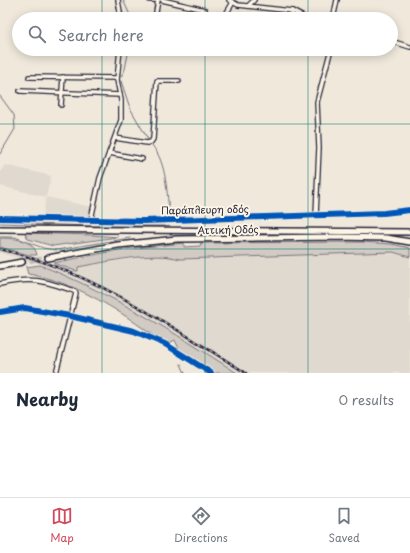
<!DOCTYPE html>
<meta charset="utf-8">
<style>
:root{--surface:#fff;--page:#f2f2f3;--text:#1f2937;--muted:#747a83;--line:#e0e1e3;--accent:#d1495b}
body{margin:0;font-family:"Playpen Sans",sans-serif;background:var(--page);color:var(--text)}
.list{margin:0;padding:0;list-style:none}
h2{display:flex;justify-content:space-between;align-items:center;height:52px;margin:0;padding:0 16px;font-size:17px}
h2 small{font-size:13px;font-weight:400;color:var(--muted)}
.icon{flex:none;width:22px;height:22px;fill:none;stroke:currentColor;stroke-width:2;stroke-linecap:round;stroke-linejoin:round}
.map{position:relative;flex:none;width:410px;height:373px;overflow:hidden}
.search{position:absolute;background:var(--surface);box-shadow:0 2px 10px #0003;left:12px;right:12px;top:12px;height:44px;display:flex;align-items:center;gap:10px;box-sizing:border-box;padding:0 14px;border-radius:22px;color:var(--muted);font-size:15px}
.sheet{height:124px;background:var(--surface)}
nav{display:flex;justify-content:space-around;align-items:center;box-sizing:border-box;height:56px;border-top:1px solid var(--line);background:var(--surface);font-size:11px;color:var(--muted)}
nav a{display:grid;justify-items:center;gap:2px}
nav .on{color:var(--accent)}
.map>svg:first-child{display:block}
.built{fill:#e0d9cf}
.green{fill:#d1cbc3;stroke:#7a767f}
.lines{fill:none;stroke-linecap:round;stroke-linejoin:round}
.stream{stroke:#716f79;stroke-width:1}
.highway-tunnel{stroke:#c6c0bb;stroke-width:5;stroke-dasharray:5 2.5;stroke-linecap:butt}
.minor-casing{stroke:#22223b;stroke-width:6}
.highway-casing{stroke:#22223b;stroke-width:8}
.minor{stroke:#fcf5e5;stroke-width:3.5}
.highway{stroke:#fcf5e5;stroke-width:5}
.rail-casing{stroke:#22223b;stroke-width:2.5}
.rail{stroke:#fcf5e5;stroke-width:1;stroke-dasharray:3;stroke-linecap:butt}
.cycleway-casing{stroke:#fcf5e5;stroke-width:8}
.cycleway{stroke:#0057b8;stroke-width:6}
.grid{fill:none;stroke:#0f766e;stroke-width:1;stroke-opacity:0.55}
.labels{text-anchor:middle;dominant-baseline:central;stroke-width:4;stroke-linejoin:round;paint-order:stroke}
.street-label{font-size:10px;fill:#22223b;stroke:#fcf5e5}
</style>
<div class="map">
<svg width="410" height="373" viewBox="0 0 410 373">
<rect width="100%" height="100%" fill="#efe8db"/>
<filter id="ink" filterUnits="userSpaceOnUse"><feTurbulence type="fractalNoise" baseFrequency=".025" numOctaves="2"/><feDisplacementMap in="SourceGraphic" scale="8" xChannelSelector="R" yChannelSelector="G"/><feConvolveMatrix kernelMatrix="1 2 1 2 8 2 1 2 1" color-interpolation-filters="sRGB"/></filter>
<g filter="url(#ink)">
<!-- built -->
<g class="built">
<polygon points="5,165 51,176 46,197 91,207 89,216 43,215 46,197 0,186 0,172"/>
<polygon points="0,248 77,271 78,271 77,267 151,256 170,256 180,259 393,252 410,257 410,373 237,373 98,290 39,264 0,253"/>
</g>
<!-- green -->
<g class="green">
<polygon points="25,233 91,235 118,237 53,246 28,239"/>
<path d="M0 238C13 238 34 239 37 255H29L0 247Z"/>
<path d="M362 242 391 244 410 248V257L393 252 180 259C152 251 107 262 78 267V271H76L53 263 124 249 184 243V247L200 246 201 243Z"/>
<path d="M40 265C110 293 174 332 237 373H216L179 349 175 340 168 344C153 336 140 326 127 317 96 297 64 280 28 274L26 267Z"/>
</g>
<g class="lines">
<!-- stream -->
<g class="stream">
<polyline points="123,0 130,15"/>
<polyline points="121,77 125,69 129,49"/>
<polyline points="121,81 130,108 149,141"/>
<polyline points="0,96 14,115 15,129 0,154"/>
<path d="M152 145C168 165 166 193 170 217"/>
<polyline points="0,223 91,226 165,226"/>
<polyline points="0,237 15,237 43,248 56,250 130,238"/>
<polyline points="181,364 185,373"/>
</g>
<!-- highway-tunnel -->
<polyline class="highway-tunnel" points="22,262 48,258"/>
<!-- minor casing -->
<g class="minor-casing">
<g id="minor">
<polyline points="118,0 121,18"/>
<polyline points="150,0 158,0"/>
<polyline points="162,0 205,10"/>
<polyline points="229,0 238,5 292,11 307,19"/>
<polyline points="248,6 254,0"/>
<polyline points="121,17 155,18 158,0"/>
<polyline points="223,19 232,4"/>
<polyline points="291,19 292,11"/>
<polyline points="333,19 337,0"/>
<polyline points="391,41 410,47"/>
<polyline points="29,77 117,78"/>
<polyline points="20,91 120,95"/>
<polyline points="61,105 63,77"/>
<polyline points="115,138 147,143 151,142 153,139 157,81 179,81"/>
<polyline points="109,153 142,159"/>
<polyline points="316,215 319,148 317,102 331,49"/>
<polyline points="0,218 144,221 384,213 410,210"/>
<polyline points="91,219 100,178 121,120 121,100 117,80 120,49"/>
<path d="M0 284C32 277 43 280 74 291L76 293 56 373"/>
<polyline points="0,312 25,308 70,316 134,331 165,344 211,373"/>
</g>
</g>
<!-- highway casing -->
<g class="highway-casing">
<g id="highway">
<polyline points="0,229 410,232"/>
<polyline points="48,258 118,245 177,239 340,237 386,238 410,242"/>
<polyline points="0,266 22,262"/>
</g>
</g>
<!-- minor -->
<use href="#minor" class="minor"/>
<!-- highway -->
<use href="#highway" class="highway"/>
<!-- rail casing -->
<g class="rail-casing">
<path id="rail" d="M0 249C91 271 168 324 246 373"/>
</g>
<!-- rail -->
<use href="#rail" class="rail"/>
<!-- cycleway casing -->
<g class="cycleway-casing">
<g id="cycleway">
<polyline points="0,218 144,221 384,213 410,210"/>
<polyline points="0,312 25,308 70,316 134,331 165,344 211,373"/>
</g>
</g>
<!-- cycleway -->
<use href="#cycleway" class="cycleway"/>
</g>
</g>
<!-- grid -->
<path class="grid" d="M102 0V19M205 0V19M308 0V19M102 49V373M205 49V373M308 49V373M0 124H410M0 249H410"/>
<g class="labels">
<!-- street labels -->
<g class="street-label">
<text transform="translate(205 209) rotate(-1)">Παράπλευρη οδός</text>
<text transform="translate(228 229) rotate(-1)">Αττική Οδός</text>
</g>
</g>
</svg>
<div class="search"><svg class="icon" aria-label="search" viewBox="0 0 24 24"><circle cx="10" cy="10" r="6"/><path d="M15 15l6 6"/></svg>Search here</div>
</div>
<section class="sheet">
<h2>Nearby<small>0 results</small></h2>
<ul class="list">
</ul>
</section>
<nav>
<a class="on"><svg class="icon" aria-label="map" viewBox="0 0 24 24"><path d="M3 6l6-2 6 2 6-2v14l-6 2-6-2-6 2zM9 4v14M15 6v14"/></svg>Map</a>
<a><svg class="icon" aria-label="directions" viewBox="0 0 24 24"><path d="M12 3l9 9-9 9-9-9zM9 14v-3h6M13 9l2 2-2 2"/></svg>Directions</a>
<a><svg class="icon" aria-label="saved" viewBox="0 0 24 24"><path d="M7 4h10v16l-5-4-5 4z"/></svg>Saved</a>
</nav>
